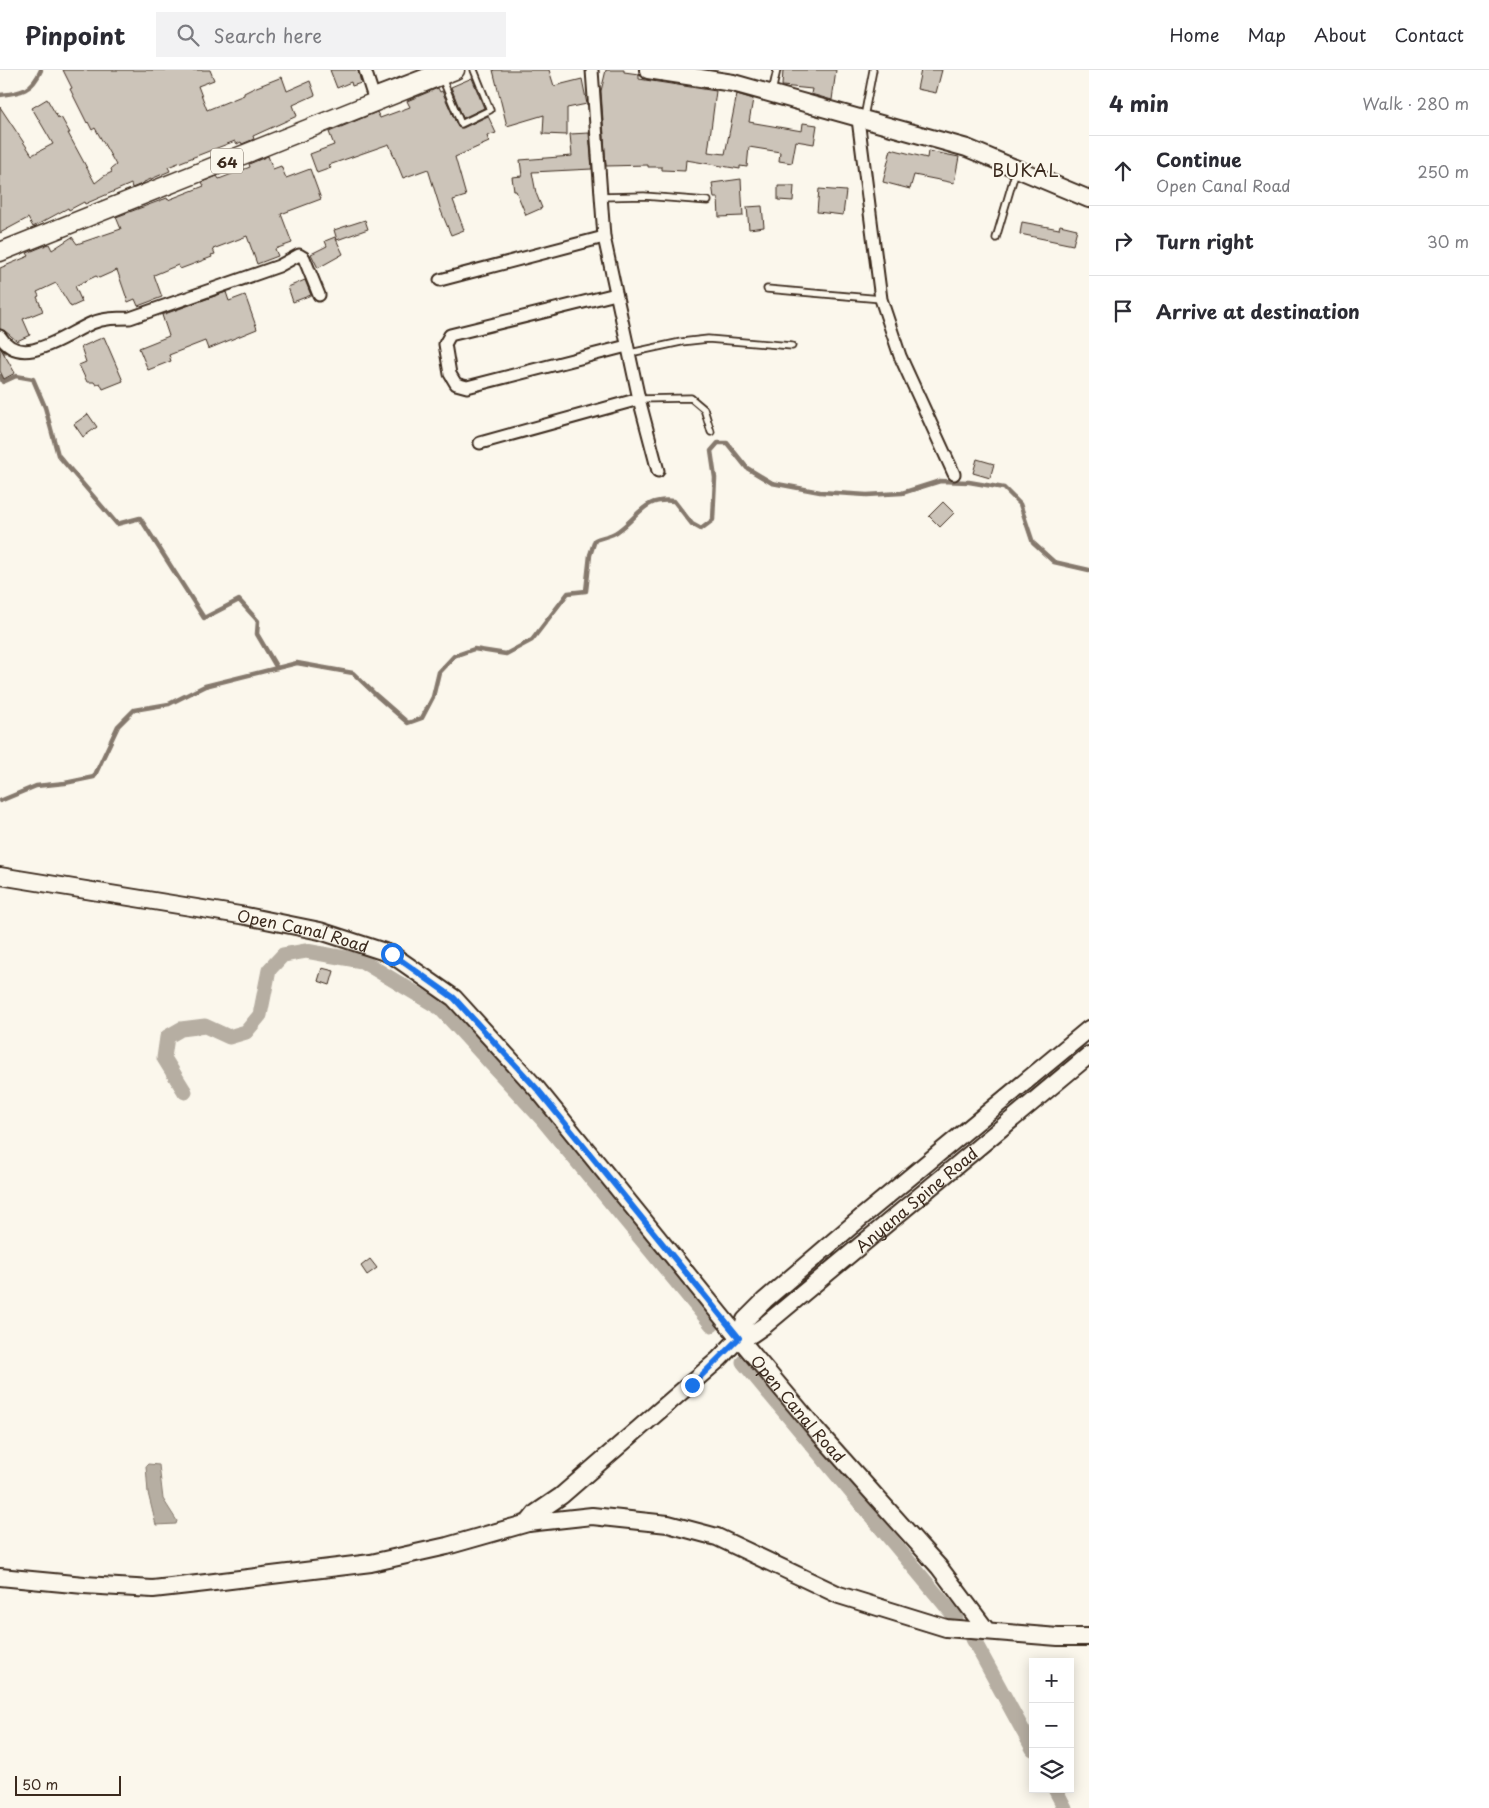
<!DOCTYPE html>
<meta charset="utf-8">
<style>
:root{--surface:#fff;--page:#f2f2f3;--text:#2b2b33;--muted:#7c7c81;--line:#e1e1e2}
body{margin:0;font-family:"Playpen Sans",sans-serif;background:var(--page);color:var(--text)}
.controls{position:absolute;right:15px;bottom:15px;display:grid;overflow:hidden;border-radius:0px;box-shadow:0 2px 12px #0003}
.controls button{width:45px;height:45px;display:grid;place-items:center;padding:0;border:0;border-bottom:1px solid var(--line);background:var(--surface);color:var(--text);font:25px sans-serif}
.scale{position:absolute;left:15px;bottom:12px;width:106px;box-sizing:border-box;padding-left:5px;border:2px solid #3b2a1e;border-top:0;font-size:14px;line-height:18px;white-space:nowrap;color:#3b2a1e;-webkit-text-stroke:4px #fbf7ec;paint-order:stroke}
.stop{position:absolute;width:15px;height:15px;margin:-11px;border:4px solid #1a73e8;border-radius:50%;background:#fff}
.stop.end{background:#1a73e8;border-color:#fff;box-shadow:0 1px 5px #0008}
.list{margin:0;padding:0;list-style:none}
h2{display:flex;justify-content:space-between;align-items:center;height:65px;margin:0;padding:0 20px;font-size:21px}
h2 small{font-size:16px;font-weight:400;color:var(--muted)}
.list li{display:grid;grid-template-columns:32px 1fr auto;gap:15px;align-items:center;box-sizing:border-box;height:70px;padding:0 20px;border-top:1px solid var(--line)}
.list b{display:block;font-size:19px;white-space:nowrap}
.list p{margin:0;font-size:16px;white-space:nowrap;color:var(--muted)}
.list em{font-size:16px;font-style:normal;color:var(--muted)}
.icon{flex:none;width:28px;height:28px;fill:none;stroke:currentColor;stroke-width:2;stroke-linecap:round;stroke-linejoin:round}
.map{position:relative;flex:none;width:1089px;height:1738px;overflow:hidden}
header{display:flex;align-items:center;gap:30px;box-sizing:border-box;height:70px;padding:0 25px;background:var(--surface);border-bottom:1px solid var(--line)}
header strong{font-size:24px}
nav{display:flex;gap:28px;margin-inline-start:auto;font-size:18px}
.search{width:350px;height:45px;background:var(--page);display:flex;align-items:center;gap:12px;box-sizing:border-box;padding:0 18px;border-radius:0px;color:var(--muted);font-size:19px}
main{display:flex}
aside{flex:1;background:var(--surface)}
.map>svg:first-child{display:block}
.water{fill:#b6aea2;stroke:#85796d}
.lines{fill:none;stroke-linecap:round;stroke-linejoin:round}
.stream{stroke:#85796d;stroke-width:4.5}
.canal{stroke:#b6aea2;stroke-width:15}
.building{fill:#ccc4b9;stroke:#3b2a1e}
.lane-casing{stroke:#3b2a1e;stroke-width:9}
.street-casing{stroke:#3b2a1e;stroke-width:15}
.secondary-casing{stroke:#3b2a1e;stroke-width:20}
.primary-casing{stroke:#3b2a1e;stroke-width:21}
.lane{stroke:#fbf7ec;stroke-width:5.5}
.street{stroke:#fbf7ec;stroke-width:11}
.secondary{stroke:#fbf7ec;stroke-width:16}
.primary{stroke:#fbf7ec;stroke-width:18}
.route{stroke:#1a73e8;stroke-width:6}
.labels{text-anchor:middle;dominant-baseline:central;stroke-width:4;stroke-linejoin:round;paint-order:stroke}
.shield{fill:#fbf7ec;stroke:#75685c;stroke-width:1}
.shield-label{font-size:15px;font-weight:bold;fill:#3b2a1e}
.street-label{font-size:16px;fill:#3b2a1e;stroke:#fbf7ec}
.neighbourhood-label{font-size:18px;letter-spacing:1px;fill:#3b2a1e;stroke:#fbf7ec}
</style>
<header>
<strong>Pinpoint</strong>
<div class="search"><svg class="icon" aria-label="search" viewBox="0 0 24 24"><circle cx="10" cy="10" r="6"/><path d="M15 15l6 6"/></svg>Search here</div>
<nav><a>Home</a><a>Map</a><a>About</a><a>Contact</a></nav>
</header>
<main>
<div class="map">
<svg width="1089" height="1738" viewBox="0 0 1089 1738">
<rect width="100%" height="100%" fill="#fbf7ec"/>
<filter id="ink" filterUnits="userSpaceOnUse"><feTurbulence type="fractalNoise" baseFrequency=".02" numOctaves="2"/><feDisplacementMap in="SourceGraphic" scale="10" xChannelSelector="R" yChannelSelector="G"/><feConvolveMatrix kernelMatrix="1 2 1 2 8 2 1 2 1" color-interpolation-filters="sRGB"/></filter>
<g filter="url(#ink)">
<!-- water -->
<polygon class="water" points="148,1394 159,1395 163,1429 177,1451 176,1454 156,1455 148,1423 146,1396"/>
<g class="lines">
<!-- stream -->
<g class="stream">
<path d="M0 25C21 23 32 21 41 0"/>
<polyline points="0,275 4,282 0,284"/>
<polyline points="0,306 3,312 16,306 33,309 45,337 58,385 117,454 140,448 204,548 239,530 258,551 257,564 277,598"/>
<path d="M0 731 36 716 65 713 94 707 118 656 134 640 169 634 205 616 297 593 353 603 377 626 408 653 422 648 433 627 439 602 454 586 474 579 506 584 532 570 568 523 586 521 590 485 595 470C602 467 612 466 618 461 640 446 643 427 674 431L692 454 701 459 713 450 715 408 711 381 718 373H727L747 398 772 413 820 422 867 425 902 423 940 411 969 412 1004 418 1020 434 1033 473 1054 492 1089 500"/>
</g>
<!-- canal -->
<g class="canal">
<polyline points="185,1022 164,988 167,967 181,959 205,956 229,967 246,962 260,945 269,900 283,885 306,881 362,891 440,938 542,1049 712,1255"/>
<polyline points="743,1292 956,1548"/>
<polyline points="973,1569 1033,1679"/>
<polyline points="1055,1719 1065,1738"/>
</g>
</g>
<!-- building -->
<g class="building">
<polygon points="63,0 210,0 214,10 198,16 207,40 244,25 244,23 254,18 282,7 287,21 310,11 315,25 293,35 297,46 253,66 254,69 242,74 241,72 237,74 235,71 168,97 170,101 144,112 144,113 132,118 131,114 85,134 84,132 69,140 68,138 33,157 28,148 0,163 0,37 32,85 53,74 32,38 47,29 58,48 61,47 70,63 68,63 95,113 104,106 112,102 111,99 116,95 95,58 92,60 88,52 87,53 70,19 72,18"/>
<polygon points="330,0 358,0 361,13 352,16 351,12 337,18"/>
<polygon points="493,0 549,0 554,16 582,9 587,34 567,38 567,65 543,64 544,45 507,56"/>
<polygon points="606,0 624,0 624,2 639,4 639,9 716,21 708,82 725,84 737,24 753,29 749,52 802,61 803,53 817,55 814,74 796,71 792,93 779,91 780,82 749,77 747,97 740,96 740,99 686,90 685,101 662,100 662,97 648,97 648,95 606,96 601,21"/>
<polygon points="783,0 836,0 832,30 811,24 812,19 782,16"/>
<polygon points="921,0 942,0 936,23 917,19"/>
<polygon points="472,8 484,38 463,48 451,17"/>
<polygon points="438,18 440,22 442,21 458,57 463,58 488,46 496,63 487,66 489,72 455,87 466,126 453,130 464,160 451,165 441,141 428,99 403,108 389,74 329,95 331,98 317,103 310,84 334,75 329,62 377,42 380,48 410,37 407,31"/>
<polygon points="589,63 592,99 532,102 536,123 542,138 526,145 516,121 514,121 512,107 522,106 520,90 572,86 570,64"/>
<polygon points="891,79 927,88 928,81 959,87 954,113 914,105 910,119 883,112"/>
<polygon points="268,86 273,99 281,96 286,108 310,99 321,129 281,144 292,173 275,179 278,186 257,194 247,166 213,179 215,184 211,185 212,187 180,199 178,195 154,205 162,227 138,236 135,229 128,232 117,200 99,208 96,206 75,216 82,232 71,237 56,213 37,222 39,226 37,227 43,241 23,249 30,265 17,271 5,261 0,259 0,198 29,186 27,183 49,174 52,180 72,167 77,174 121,159 116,147 167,128 168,130 204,116 202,112 217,106 219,109 250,97 249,94"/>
<polygon points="741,109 743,146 719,147 718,128 714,128 712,113"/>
<polygon points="778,116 794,116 793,131 778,130"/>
<polygon points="819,119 846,121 843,145 817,142"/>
<polygon points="762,136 764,157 749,159 747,137"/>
<polygon points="365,150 368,159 337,170 334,160"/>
<polygon points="1022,152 1059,159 1060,155 1077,159 1073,175 1020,164"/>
<polygon points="335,167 343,184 318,198 311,184 327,176 325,171"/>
<polygon points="305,210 311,225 293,232 288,217"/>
<polygon points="226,222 229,231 245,225 257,259 208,279 205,271 169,285 171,291 148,300 139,278 169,266 162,245"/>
<polygon points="104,267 123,311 103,319 100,313 96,315 94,312 87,312 79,295 86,292 81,277"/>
<polygon points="0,277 15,303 4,309 0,301"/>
<polygon points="88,344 97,357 83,367 74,354"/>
<polygon points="977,389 994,394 990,408 973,403"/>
<polygon points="943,432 954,443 940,457 929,446"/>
<polygon points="322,898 334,901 330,915 318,911"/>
<polygon points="370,1189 377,1198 367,1205 361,1196"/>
</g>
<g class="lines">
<!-- lane casing -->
<g class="lane-casing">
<g id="lane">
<polyline points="442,8 461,54 490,40 474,0"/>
<polyline points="372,22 430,0"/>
<polyline points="772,22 777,0"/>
<polyline points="864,47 873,0"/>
<polyline points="601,127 644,126 708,131"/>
<polyline points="996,168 1016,100"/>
<polyline points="767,219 881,229"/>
<polyline points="630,283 681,272 708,269 792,276"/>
<polyline points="639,329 691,328 704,339 711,362"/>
</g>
</g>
<!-- street casing -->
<g class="street-casing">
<g id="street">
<polyline points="365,0 375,31"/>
<polyline points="592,0 604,167 639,329 658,401"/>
<polyline points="858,49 881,229 900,286 954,404"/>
<polyline points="440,210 604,167"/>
<polyline points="616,224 450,265 445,274 450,304 456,314 467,317 627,276"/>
<path d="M0 266C21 301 66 264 92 253 104 248 117 248 130 248L279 196 299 185 304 188 319 225"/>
<polyline points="480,373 639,329"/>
</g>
</g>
<!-- secondary casing -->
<g class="secondary-casing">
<g id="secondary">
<polyline points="648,0 733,13 967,78 1089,129"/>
<path id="s1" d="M0 806 246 846 320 861 391 884 454 928 538 1020 739 1268 818 1362 939 1497 987 1561"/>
<path id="s2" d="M739 1268 752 1264 765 1255 1089 985"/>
<polyline points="528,1453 536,1443 561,1426 719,1289 739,1268 745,1250 765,1230 863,1146 1089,959"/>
<polyline points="0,1507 84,1515 153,1519 206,1513 371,1493 447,1476 528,1453 592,1446 668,1454 717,1467 839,1525 946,1558 1058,1567 1089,1567"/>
</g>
</g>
<!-- primary casing -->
<g class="primary-casing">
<polyline id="primary" points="0,182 455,0"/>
</g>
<!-- lane -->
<use href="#lane" class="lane"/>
<!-- street -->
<use href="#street" class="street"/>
<!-- secondary -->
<use href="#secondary" class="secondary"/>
<!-- primary -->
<use href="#primary" class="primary"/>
</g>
</g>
<g class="lines" filter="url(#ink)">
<!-- route -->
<polyline class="route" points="392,884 454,928 538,1020 739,1268 692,1315"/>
</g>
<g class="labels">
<!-- shield labels -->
<rect class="shield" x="211" y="78.5" width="32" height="25" rx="4"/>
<g class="shield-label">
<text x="227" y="91">64</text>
</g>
<!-- street labels -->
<g class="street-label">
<text stroke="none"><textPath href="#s1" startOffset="308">Open Canal Road</textPath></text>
<text stroke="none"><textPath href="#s2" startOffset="226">Anyana Spine Road</textPath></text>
<text stroke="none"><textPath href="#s1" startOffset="1012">Open Canal Road</textPath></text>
</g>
<!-- neighbourhood labels -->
<g class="neighbourhood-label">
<text x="1026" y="99">BUKAL</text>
</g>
</g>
</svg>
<div class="controls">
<button>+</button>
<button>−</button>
<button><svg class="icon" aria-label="layers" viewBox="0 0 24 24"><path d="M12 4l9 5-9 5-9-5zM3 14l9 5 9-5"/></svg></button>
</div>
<div class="scale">50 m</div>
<div class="stop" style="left:392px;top:884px"></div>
<div class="stop end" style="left:692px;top:1315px"></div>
</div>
<aside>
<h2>4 min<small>Walk · 280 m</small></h2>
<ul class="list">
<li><svg class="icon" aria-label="ahead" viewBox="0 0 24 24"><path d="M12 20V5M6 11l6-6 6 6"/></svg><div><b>Continue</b><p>Open Canal Road</p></div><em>250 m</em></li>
<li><svg class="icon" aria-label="right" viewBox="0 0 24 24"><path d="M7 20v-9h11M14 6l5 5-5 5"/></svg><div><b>Turn right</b></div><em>30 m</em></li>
<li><svg class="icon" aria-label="arrive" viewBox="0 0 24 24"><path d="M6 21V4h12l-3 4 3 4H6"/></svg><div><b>Arrive at destination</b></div></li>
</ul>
</aside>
</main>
